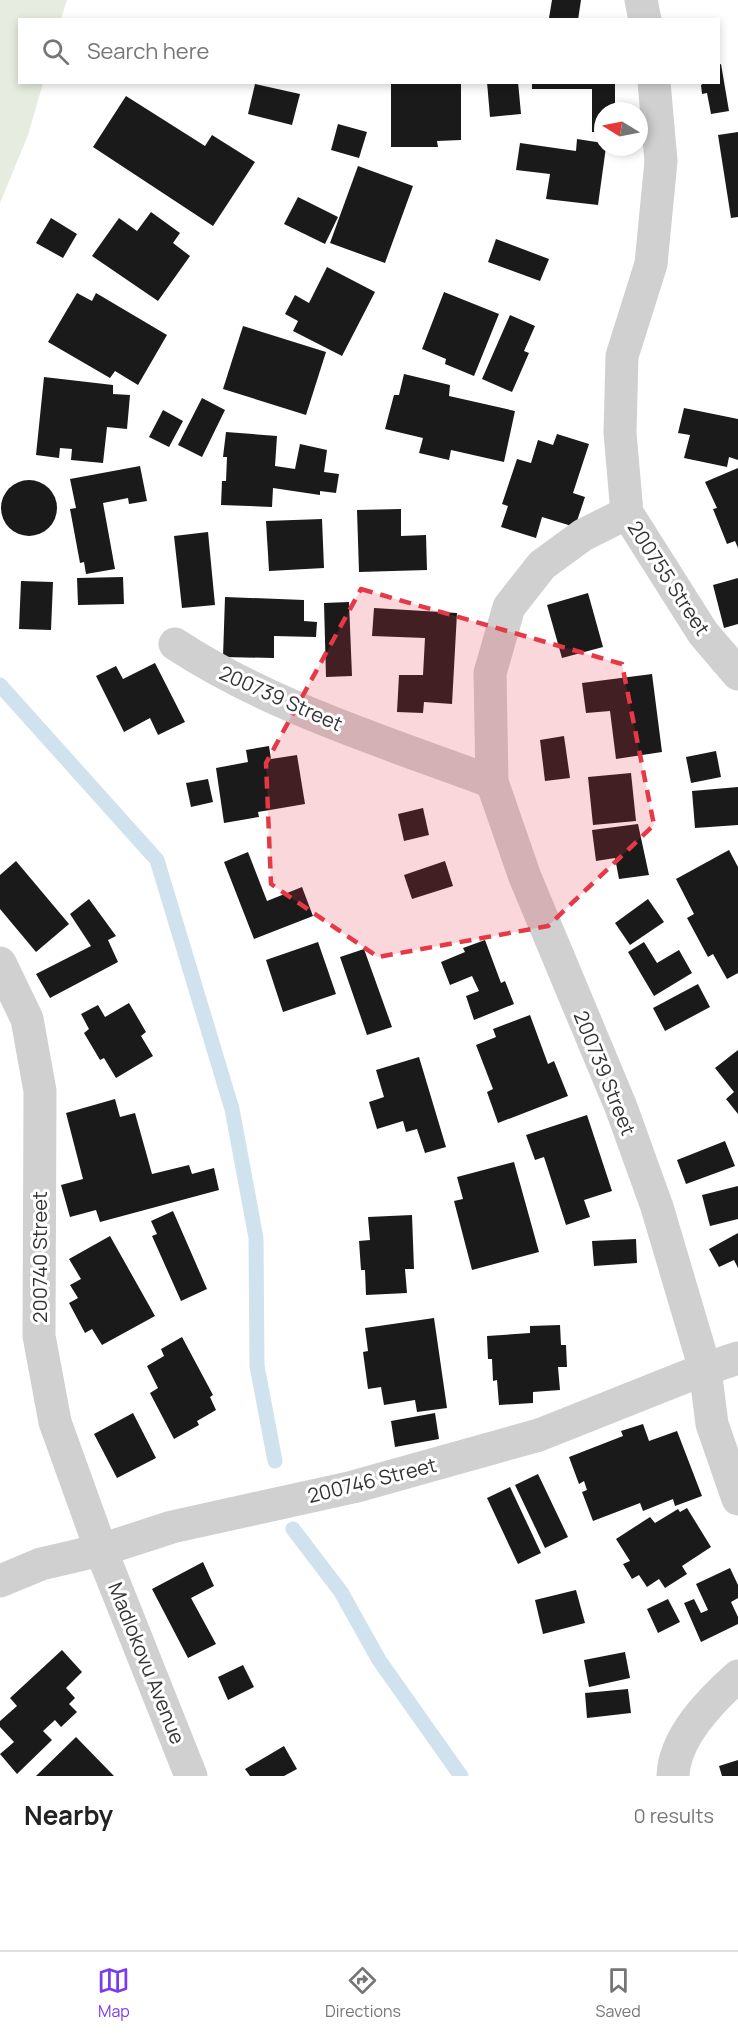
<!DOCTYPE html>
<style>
:root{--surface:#fff;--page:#f2f2f2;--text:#222;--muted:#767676;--line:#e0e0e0;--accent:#7c3aed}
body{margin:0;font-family:Manrope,sans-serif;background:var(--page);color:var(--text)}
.compass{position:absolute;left:594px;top:102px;width:54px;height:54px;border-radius:50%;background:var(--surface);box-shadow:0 3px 9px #0003;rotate:280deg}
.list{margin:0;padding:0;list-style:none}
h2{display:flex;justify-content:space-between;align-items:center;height:78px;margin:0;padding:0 24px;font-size:26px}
h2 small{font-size:20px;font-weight:400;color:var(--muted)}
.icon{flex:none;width:33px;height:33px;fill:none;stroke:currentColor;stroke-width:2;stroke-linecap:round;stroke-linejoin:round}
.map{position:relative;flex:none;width:738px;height:1776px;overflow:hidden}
.search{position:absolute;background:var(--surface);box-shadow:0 3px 9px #0003;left:18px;right:18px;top:18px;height:66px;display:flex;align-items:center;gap:15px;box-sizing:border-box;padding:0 21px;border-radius:0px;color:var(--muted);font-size:22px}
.sheet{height:174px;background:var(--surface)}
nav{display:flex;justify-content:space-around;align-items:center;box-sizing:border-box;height:84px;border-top:2px solid var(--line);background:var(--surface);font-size:16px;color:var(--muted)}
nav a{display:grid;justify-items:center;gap:3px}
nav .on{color:var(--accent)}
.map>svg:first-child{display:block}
.green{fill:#e6ecdf}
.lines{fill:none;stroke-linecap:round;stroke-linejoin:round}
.stream{stroke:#cfe2ee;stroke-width:15}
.building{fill:#1a1a1a}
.minor{stroke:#d0d0d0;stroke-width:33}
.marked{fill:#e63946;fill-opacity:0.2;stroke:#e63946;stroke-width:4.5;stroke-dasharray:12 8;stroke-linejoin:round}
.labels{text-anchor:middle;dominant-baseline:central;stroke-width:6;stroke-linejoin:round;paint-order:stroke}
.street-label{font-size:20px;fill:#333;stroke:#fff}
</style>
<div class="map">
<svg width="738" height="1776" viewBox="0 0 738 1776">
<rect width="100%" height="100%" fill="#fff"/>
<!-- green -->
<polygon class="green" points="0,0 67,0 61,19 20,20 20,82 43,83 28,135 0,203"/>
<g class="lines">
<!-- stream -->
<g class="stream">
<polyline points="0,685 157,860 232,1109 256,1238 257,1366 275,1461"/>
<polyline points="293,1529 341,1592 379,1660 461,1776"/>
</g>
</g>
<!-- building -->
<g class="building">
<polygon points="552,0 581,0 578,20 549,18"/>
<polygon points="721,64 729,111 711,114 707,93 702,94 701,85 705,82 718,82 718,65"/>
<polygon points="391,82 461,82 461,140 437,141 438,147 391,147"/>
<polygon points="487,82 518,82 521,114 490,117"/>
<polygon points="532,82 615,82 615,111 603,111 603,132 592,132 592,89 532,89"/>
<polygon points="255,84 300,94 292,125 248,114"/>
<polygon points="126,96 205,146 212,135 255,162 213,226 93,147"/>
<polygon points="338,124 367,132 359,158 331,150"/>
<polygon points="738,132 738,217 731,218 718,135"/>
<polygon points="577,139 603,143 603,147 606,147 598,205 546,199 550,174 516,170 520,143 576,151"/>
<polygon points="358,166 413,186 385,263 330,243"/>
<polygon points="298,197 338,217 325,244 284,224"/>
<polygon points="151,212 180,233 173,243 190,256 158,301 92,256 119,218 137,231"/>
<polygon points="51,218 77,234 63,258 36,243"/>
<polygon points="496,239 549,259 540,281 488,262"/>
<polygon points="327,267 375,292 342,356 293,331 298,321 285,314 295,295 309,303"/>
<polygon points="444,292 499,314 474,376 445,364 446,359 422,349"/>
<polygon points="77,293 92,301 96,293 167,335 138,385 115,371 110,378 48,342"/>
<polygon points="510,315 535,326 524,351 529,353 512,392 482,379"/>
<polygon points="243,326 326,352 306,415 223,389"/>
<polygon points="404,374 450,385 449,396 515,411 504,462 451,450 449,460 419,453 423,438 385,429 394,395 399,395"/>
<polygon points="44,377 113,385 113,394 130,395 127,429 107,427 103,463 71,460 72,449 60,448 59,458 36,455"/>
<polygon points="202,398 225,410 202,457 178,445"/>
<polygon points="684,408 738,419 738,460 729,457 727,467 684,458 690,435 678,433"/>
<polygon points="163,410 183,421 169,447 149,437"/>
<polygon points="226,432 277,436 275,466 295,469 300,444 327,450 324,472 339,474 336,493 320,491 320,495 273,488 272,507 221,505 222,481 226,481 227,457 223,457"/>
<polygon points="557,434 589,444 573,493 585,497 575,527 542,517 536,538 501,527 508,506 502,504 517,459 531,463 538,440 553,445"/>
<polygon points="140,466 147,501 129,504 128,498 103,503 115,569 86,574 84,562 80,563 70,509 76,508 70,479"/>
<polygon points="738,468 738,548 735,541 727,544 713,509 717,508 705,482"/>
<circle cx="29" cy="508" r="28"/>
<polygon points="401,509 401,536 426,535 427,570 359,572 357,510"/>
<polygon points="322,519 324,568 269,571 266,521"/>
<polygon points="208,532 215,605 182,608 174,536"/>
<polygon points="123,577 124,604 78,605 77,578"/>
<polygon points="738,578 738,624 724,628 713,585"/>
<polygon points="21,581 53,582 51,630 19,629"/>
<polygon points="588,593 603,647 562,658 547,605"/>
<polygon points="225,597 304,600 304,621 317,622 316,637 274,636 274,658 223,657"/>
<polygon points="349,602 352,676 326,677 324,603"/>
<polygon points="374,608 457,613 452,704 424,702 423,713 397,712 399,675 423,675 425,638 372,636"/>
<polygon points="155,663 185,722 158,735 150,718 124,732 96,676 116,666 123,679"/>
<polygon points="652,674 662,752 616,759 610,711 586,713 582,683"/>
<polygon points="564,736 570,778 545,781 540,740"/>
<polygon points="269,746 271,759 297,755 305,804 258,812 259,817 224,823 216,768 248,762 246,750"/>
<polygon points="716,751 721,777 691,783 686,757"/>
<polygon points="631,773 636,821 593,825 588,777"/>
<polygon points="208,779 213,802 191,807 186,783"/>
<polygon points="738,787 738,825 695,828 692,791"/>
<polygon points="423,808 429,835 404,841 398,814"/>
<polygon points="638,824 649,875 619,879 615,858 596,861 592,830"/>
<polygon points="729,850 738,867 738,973 727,979 713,954 708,957 687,918 694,914 676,879"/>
<polygon points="248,852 267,901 302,887 313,916 254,939 224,862"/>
<polygon points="16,861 69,924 36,952 0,909 0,875"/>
<polygon points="445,861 453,886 412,899 404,875"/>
<polygon points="89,899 116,936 108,940 118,962 50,998 36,974 91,946 70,914"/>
<polygon points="648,899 664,922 630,945 615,923"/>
<polygon points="485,940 501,983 505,981 514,1004 474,1020 466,996 479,991 472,976 450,985 441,962 465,952 463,948"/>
<polygon points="318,942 336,994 283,1012 266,960"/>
<polygon points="644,942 657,963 679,950 692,973 654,996 628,952"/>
<polygon points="364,949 392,1027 367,1035 340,957"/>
<polygon points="698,984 710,1007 665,1031 653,1008"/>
<polygon points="129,1003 146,1032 141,1036 153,1056 116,1078 104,1058 100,1060 84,1033 89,1029 81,1014 98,1005 105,1017"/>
<polygon points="530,1015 548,1064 554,1061 568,1096 498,1123 487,1092 493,1089 476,1045 496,1037 493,1029"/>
<polygon points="738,1050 738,1114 726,1099 734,1092 715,1068"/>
<polygon points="419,1057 446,1147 425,1153 417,1129 406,1132 403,1121 377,1129 369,1102 384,1097 376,1070"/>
<polygon points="115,1099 120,1117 135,1113 152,1174 189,1165 192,1174 214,1168 219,1190 100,1222 96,1210 70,1217 61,1185 83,1179 66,1113"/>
<polygon points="587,1115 612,1191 584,1200 590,1217 566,1225 544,1157 535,1160 526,1135"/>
<polygon points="725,1141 735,1166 686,1184 677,1160"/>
<polygon points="514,1162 539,1252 472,1270 454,1201 463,1199 457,1177"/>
<polygon points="738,1186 738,1219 710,1226 702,1195"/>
<polygon points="173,1211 207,1289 181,1301 152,1236 157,1234 151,1221"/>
<polygon points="412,1215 414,1269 405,1269 407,1293 366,1295 365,1270 361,1270 359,1241 370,1240 368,1217"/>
<polygon points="738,1233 738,1268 734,1260 719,1267 709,1249"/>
<polygon points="110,1236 155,1316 102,1345 92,1329 85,1333 69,1303 78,1298 70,1285 81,1279 69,1259"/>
<polygon points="636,1239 637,1263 594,1266 592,1241"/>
<polygon points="434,1318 447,1408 417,1412 415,1400 384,1405 381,1387 368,1389 363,1352 368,1351 365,1328"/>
<polygon points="560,1325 561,1345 566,1345 567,1367 558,1367 560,1390 533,1392 533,1403 499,1405 497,1380 493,1381 492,1359 488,1359 487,1336 530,1333 530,1326"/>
<polygon points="182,1337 213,1395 210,1397 216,1410 197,1421 199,1425 174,1439 150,1393 158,1388 147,1366 164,1356 161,1349"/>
<polygon points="133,1413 156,1458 117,1478 94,1434"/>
<polygon points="435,1413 439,1439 395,1447 391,1421"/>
<polygon points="643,1424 649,1441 677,1431 702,1496 675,1506 673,1499 643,1511 640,1503 593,1521 582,1492 587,1490 584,1481 579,1484 569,1457 623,1436 621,1431"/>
<polygon points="538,1474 568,1537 545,1548 515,1485"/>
<polygon points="510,1487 541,1553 518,1564 487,1498"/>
<polygon points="687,1508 711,1547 682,1566 687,1574 665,1588 659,1579 647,1587 639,1575 632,1579 623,1564 630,1561 616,1539 650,1517 655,1523 678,1509 680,1512"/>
<polygon points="203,1562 214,1586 191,1598 216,1644 188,1658 152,1589"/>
<polygon points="730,1568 738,1585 738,1598 731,1602 738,1617 738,1624 701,1642 684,1603 694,1599 701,1613 708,1610 696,1584"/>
<polygon points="576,1590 585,1623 543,1634 535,1600"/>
<polygon points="668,1599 680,1622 658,1633 647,1609"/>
<polygon points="62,1650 82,1672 66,1688 75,1698 69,1704 77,1712 61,1727 55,1720 43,1731 52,1740 17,1774 0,1754 14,1742 0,1727 0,1721 17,1706 10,1698"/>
<polygon points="625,1652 630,1678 589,1687 584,1660"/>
<polygon points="243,1665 254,1687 228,1700 218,1677"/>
<polygon points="628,1689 631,1713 587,1718 585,1693"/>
<polygon points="76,1737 114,1776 36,1776"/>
<polygon points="284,1746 297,1769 284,1776 250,1776 245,1769"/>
<polygon points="738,1760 738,1776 722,1776 719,1766"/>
</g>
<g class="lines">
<!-- minor -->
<g class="minor">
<polyline points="641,0 645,20"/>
<polyline points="654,82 661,161 651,264 622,356 620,433 627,513 703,633 738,674"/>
<polyline points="627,513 583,535 542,565 509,607 490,673 492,782 525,877 621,1107 657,1207 705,1369 712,1424 738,1499"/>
<path d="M175 644C271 707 385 742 492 782"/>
<polyline points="0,963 27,1019 40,1091 39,1336 55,1422 101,1550 191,1776"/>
<polyline points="0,1581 41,1564 101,1550 172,1527 353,1487 539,1435 705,1369 738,1358"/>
<path d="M673 1776C674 1737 711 1700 738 1676"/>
</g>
</g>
<!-- marked area -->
<path class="marked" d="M361 589 622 664 654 825 548 926 378 957 271 884 266 763Z"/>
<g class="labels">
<!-- street labels -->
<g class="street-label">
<text transform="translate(669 578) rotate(57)">200755 Street</text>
<text transform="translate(281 698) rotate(24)">200739 Street</text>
<text transform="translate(605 1073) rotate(68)">200739 Street</text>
<text transform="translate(39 1257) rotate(-90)">200740 Street</text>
<text transform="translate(372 1480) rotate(-14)">200746 Street</text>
<text transform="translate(147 1663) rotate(68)">Madlokovu Avenue</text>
</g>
</g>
</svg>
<svg class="compass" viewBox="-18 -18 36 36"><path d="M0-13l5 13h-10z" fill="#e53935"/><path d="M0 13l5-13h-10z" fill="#767676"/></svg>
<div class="search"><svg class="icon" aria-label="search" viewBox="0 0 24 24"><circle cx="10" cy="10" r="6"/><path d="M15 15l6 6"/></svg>Search here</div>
</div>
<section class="sheet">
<h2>Nearby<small>0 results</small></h2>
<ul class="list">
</ul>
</section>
<nav>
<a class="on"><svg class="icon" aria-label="map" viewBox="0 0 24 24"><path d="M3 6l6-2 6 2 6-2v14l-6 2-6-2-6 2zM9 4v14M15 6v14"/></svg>Map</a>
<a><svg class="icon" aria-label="directions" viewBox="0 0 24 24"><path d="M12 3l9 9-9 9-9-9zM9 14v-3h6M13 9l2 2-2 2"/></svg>Directions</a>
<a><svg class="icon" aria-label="saved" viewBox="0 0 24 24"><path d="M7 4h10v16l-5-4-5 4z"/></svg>Saved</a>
</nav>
